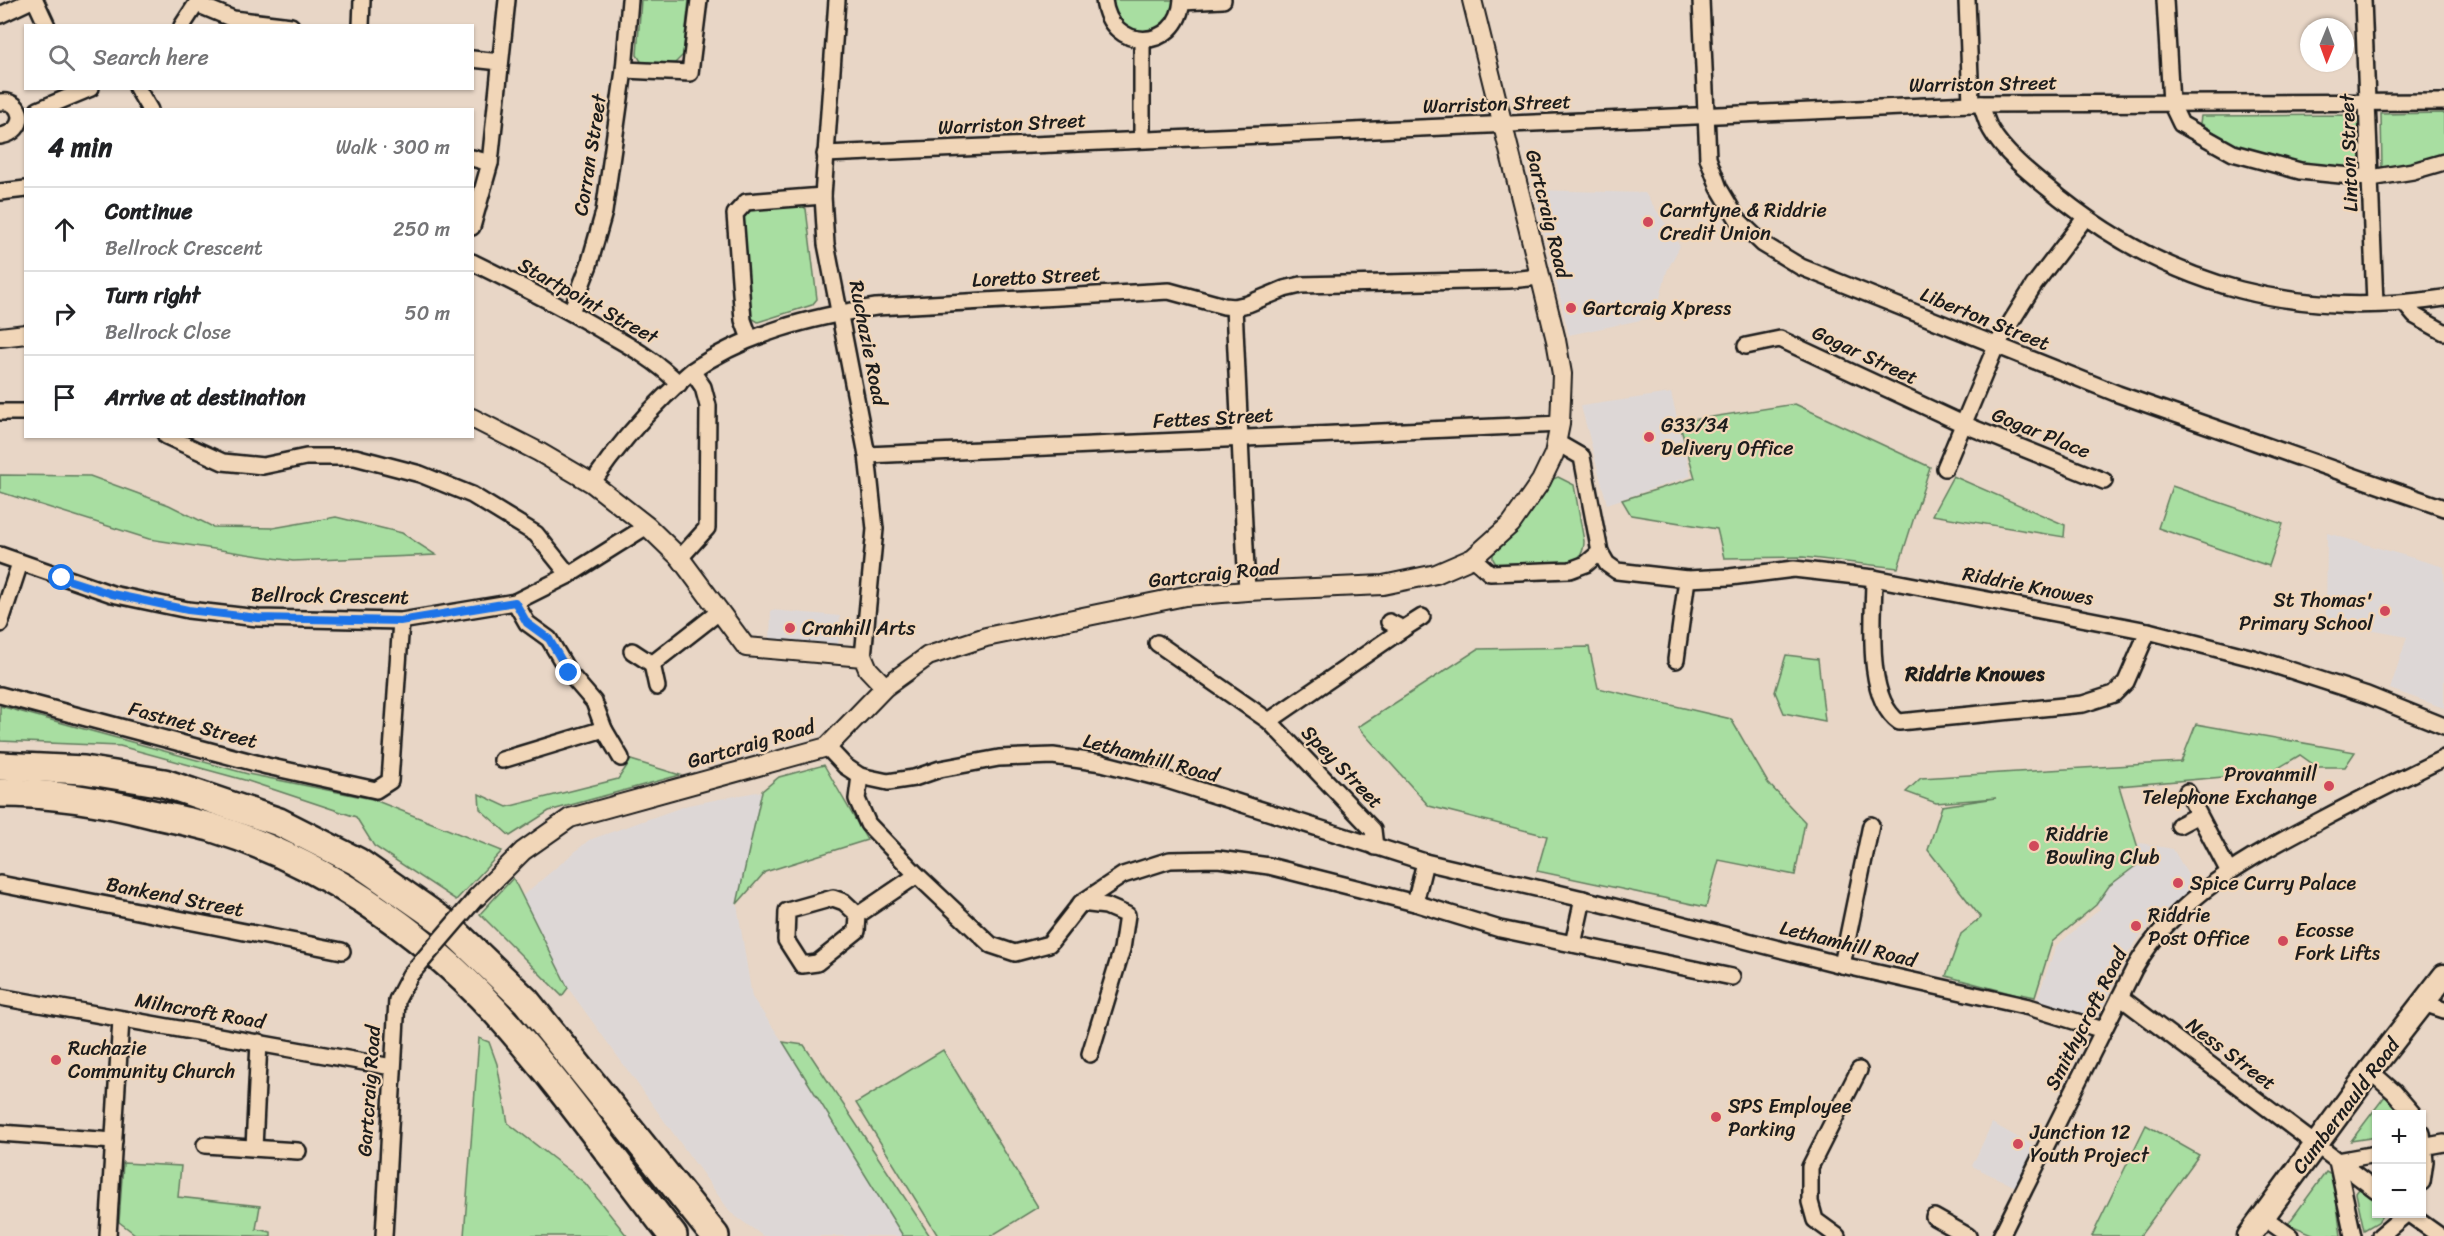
<!DOCTYPE html>
<meta charset="utf-8">
<style>
:root{--surface:#fff;--page:#f2f2f2;--text:#202124;--muted:#757577;--line:#e0e0e0}
body{margin:0;font-family:Sriracha,sans-serif;background:var(--page);color:var(--text)}
.controls{position:absolute;right:18px;bottom:18px;display:grid;overflow:hidden;border-radius:0px;box-shadow:0 2px 4px #0004}
.controls button{width:54px;height:54px;display:grid;place-items:center;padding:0;border:0;border-bottom:2px solid var(--line);background:var(--surface);color:var(--text);font:30px sans-serif}
.compass{position:absolute;left:2300px;top:18px;width:54px;height:54px;border-radius:50%;background:var(--surface);box-shadow:0 2px 4px #0004;rotate:181deg}
.stop{position:absolute;width:18px;height:18px;margin:-14px;border:4px solid #1a73e8;border-radius:50%;background:#fff}
.stop.end{background:#1a73e8;border-color:#fff;box-shadow:0 2px 6px #0008}
.list{margin:0;padding:0;list-style:none}
h2{display:flex;justify-content:space-between;align-items:center;height:78px;margin:0;padding:0 24px;font-size:26px}
h2 small{font-size:20px;font-weight:400;color:var(--muted)}
.list li{display:grid;grid-template-columns:39px 1fr auto;gap:18px;align-items:center;box-sizing:border-box;height:84px;padding:0 24px;border-top:2px solid var(--line)}
.list b{display:block;font-size:22px;white-space:nowrap}
.list p{margin:0;font-size:20px;white-space:nowrap;color:var(--muted)}
.list em{font-size:20px;font-style:normal;color:var(--muted)}
.icon{flex:none;width:33px;height:33px;fill:none;stroke:currentColor;stroke-width:2;stroke-linecap:round;stroke-linejoin:round}
.map{position:relative;flex:none;width:2444px;height:1236px;overflow:hidden}
.search{position:absolute;background:var(--surface);box-shadow:0 2px 4px #0004;left:24px;top:24px;width:450px;height:66px;display:flex;align-items:center;gap:15px;box-sizing:border-box;padding:0 21px;border-radius:0px;color:var(--muted);font-size:22px}
.panel{position:absolute;background:var(--surface);box-shadow:0 2px 4px #0004;left:24px;top:108px;width:450px;height:330px;border-radius:0px}
.map>svg:first-child{display:block}
.built{fill:#ddd7d6}
.green{fill:#a8dea1;stroke:#627d5e;stroke-width:1.5}
.lines{fill:none;stroke-linecap:round;stroke-linejoin:round}
.minor-casing{stroke:#1c1c1c;stroke-width:20}
.tertiary-casing{stroke:#1c1c1c;stroke-width:22}
.primary-casing{stroke:#1c1c1c;stroke-width:27}
.motorway-casing{stroke:#1c1c1c;stroke-width:32}
.minor{stroke:#f1d6b8;stroke-width:15}
.tertiary{stroke:#f1d6b8;stroke-width:18}
.primary{stroke:#f1d6b8;stroke-width:22}
.motorway{stroke:#f1d6b8;stroke-width:27}
.minor-bridge-casing{stroke:#1c1c1c;stroke-width:20;stroke-linecap:butt}
.minor-bridge{stroke:#f1d6b8;stroke-width:15}
.route{stroke:#1a73e8;stroke-width:8}
.poi-dot{fill:#d1495b;stroke:#f1d6b8;stroke-width:2}
.labels{text-anchor:middle;dominant-baseline:central;stroke-width:4.5;stroke-linejoin:round;paint-order:stroke}
.street-label{font-size:20px;fill:#1c1c1c;stroke:#f1d6b8}
.poi-label{font-size:20px;fill:#1c1c1c;stroke:#f1d6b8;text-anchor:start}
.neighbourhood-label{font-size:21px;font-weight:bold;fill:#1c1c1c;stroke:#f1d6b8}
</style>
<div class="map">
<svg width="2444" height="1236" viewBox="0 0 2444 1236">
<rect width="100%" height="100%" fill="#e8d6c6"/>
<filter id="ink" filterUnits="userSpaceOnUse"><feTurbulence type="fractalNoise" baseFrequency=".0167" numOctaves="2"/><feDisplacementMap in="SourceGraphic" scale="12" xChannelSelector="R" yChannelSelector="G"/><feConvolveMatrix kernelMatrix="1 2 1 2 8 2 1 2 1" color-interpolation-filters="sRGB"/></filter>
<g filter="url(#ink)">
<!-- built -->
<g class="built">
<polygon points="1534,190 1645,193 1680,246 1667,271 1655,317 1569,335"/>
<polygon points="1671,393 1691,476 1607,504 1581,406"/>
<polygon points="2327,533 2444,567 2444,708 2390,689 2407,637 2326,622"/>
<polygon points="771,610 840,616 838,646 770,640"/>
<polygon points="762,791 737,904 752,997 783,1042 903,1236 763,1236 731,1213 568,988 521,897 589,840 688,805"/>
<polygon points="2140,843 2173,849 2195,887 2151,921 2128,953 2096,1021 2035,1005 2056,946 2100,909 2082,883"/>
<polygon points="1992,1123 2041,1150 2022,1190 1972,1166"/>
</g>
<!-- green -->
<g class="green">
<polygon points="641,0 689,0 683,55 675,63 642,63 637,55"/>
<path d="M1112 0H1173L1174 2C1171 11 1169 20 1160 26 1146 36 1123 30 1115 14 1114 10 1113 4 1112 0Z"/>
<polygon points="2444,113 2444,156 2424,163 2382,168 2381,114"/>
<polygon points="2358,115 2364,171 2299,162 2234,145 2200,123 2201,116"/>
<polygon points="799,203 806,209 817,299 812,305 758,322 750,317 742,219 751,208"/>
<polygon points="1795,404 1930,467 1898,568 1803,557 1724,558 1717,529 1631,515 1622,500 1695,478 1679,422"/>
<polygon points="0,475 90,476 169,505 213,527 273,528 336,517 402,533 436,555 293,561 149,539 0,492"/>
<polygon points="1953,476 2065,525 2064,537 1932,515"/>
<path d="M1558 477 1574 485 1584 541C1584 552 1580 559 1571 564H1496L1493 559V554C1519 532 1537 508 1553 479Z"/>
<polygon points="2172,486 2283,524 2269,566 2158,528"/>
<polygon points="1589,647 1598,688 1731,719 1768,783 1805,822 1795,875 1719,860 1706,907 1537,871 1547,836 1429,806 1358,727 1478,649"/>
<polygon points="1786,655 1818,659 1825,721 1784,713 1775,692"/>
<polygon points="0,706 248,774 372,799 502,851 456,900 374,846 356,817 248,781 120,746 0,741"/>
<polygon points="2196,724 2355,752 2345,767 2317,767 2300,755 2270,773 2119,786 2142,861 2109,886 2096,905 2052,942 2035,997 2021,994 2021,996 1946,976 1961,934 1981,918 1928,850 1942,806 1996,798 1936,803 1906,792 1921,778 2181,762"/>
<polygon points="631,760 680,775 549,811 510,836 480,809 479,794 507,807 618,779"/>
<polygon points="824,765 867,840 765,872 737,904 762,791 779,777"/>
<polygon points="513,878 568,988 562,996 480,914"/>
<polygon points="479,1038 489,1042 497,1064 508,1123 585,1183 627,1236 464,1236"/>
<polygon points="783,1042 804,1045 930,1236 903,1236"/>
<polygon points="943,1050 1038,1207 991,1236 938,1236 856,1103"/>
<polygon points="2385,1096 2401,1114 2376,1114 2376,1137 2351,1141"/>
<polygon points="2146,1125 2199,1155 2140,1236 2092,1236"/>
<polygon points="123,1163 181,1166 178,1197 260,1206 256,1229 271,1232 271,1236 135,1234 119,1222"/>
<polygon points="2326,1172 2333,1176 2341,1236 2315,1235 2288,1224"/>
<polygon points="2362,1185 2376,1198 2376,1214 2383,1214 2378,1222 2364,1230 2356,1193"/>
</g>
<g class="lines">
<!-- minor casing -->
<g class="minor-casing">
<g id="minor">
<polyline points="35,0 47,26"/>
<polyline points="837,0 823,196 826,244 867,455 875,529 863,657"/>
<path d="M1104 0C1110 53 1178 52 1182 0"/>
<polyline points="1701,0 1708,158 1719,188 1738,220 1763,244 1801,267 2118,394 2444,508"/>
<polyline points="1967,0 1971,104"/>
<polyline points="2165,0 2171,103 2181,124 2233,153 2300,171 2371,178 2413,171 2444,162"/>
<polyline points="2363,0 2375,304"/>
<polyline points="1182,2 1223,0"/>
<polyline points="197,4 233,19 291,26"/>
<polyline points="0,15 32,0"/>
<polyline points="182,26 199,0"/>
<polyline points="361,26 362,0"/>
<polyline points="472,59 500,62"/>
<polyline points="624,70 690,73 699,0"/>
<polyline points="137,88 150,110"/>
<path d="M0 102C24 98 29 132 0 136"/>
<path d="M1981 104C1984 112 1986 122 1991 130 2004 154 2037 179 2059 197 2173 288 2300 320 2444 298"/>
<polyline points="38,110 91,88"/>
<polyline points="1142,139 1142,40"/>
<polyline points="825,154 1971,104 2444,102"/>
<polyline points="472,158 490,163"/>
<polyline points="0,192 26,189"/>
<polyline points="472,227 490,163 507,0"/>
<path d="M472 262C517 284 561 306 603 331 630 346 657 361 679 384"/>
<polyline points="2405,304 2415,316 2444,332"/>
<polyline points="1234,307 1247,591"/>
<polyline points="571,312 589,265 604,212 624,70 630,0"/>
<polyline points="750,339 743,320 735,214 746,202 823,196"/>
<polyline points="1746,346 1780,339 1963,424 2104,481"/>
<polyline points="0,412 26,412"/>
<polyline points="166,436 223,462 263,466 306,457 355,457 420,474 472,495 536,534 569,575"/>
<polyline points="1556,442 1582,457 1600,552 1607,564 1617,571 1687,579 1730,577 1794,569 1874,578 2148,631 2253,658 2367,695 2444,726"/>
<polyline points="867,455 1560,424"/>
<polyline points="1945,468 1996,346 2034,285 2085,218"/>
<path d="M592 483C614 451 637 423 665 396 674 388 683 378 692 371 746 333 812 317 876 307L1169 291 1224 306 1234 307 1248 304 1284 289 1301 285 1509 280 1540 277"/>
<polyline points="0,555 112,594 188,610 258,618 401,621 515,602 569,575 647,526"/>
<polyline points="680,558 707,528 708,406 703,387 692,371"/>
<polyline points="1473,558 1490,573 1570,570 1586,564 1600,552"/>
<path d="M1874 578C1874 617 1864 697 1899 722L2083 704 2114 694 2126 682 2148 631"/>
<polyline points="515,602 527,623 549,639 569,673 594,702 604,729 621,758"/>
<polyline points="0,624 20,563"/>
<polyline points="1403,629 1422,617"/>
<polyline points="1157,643 1269,721 1373,830 1375,847"/>
<polyline points="632,651 652,664 657,687"/>
<polyline points="1676,660 1687,579"/>
<polyline points="652,664 720,611"/>
<polyline points="0,695 267,766 376,790 390,781 401,621"/>
<polyline points="1269,721 1403,629 1389,622"/>
<polyline points="827,747 845,766 860,776 888,782 914,778 940,769 999,758 1053,756 1102,763 1164,779 1425,862 1583,899 1842,965 2029,1007 2103,1030"/>
<polyline points="502,760 604,729"/>
<polyline points="860,776 857,799 868,824 917,875 991,945 1015,953 1049,944 1081,903 1123,875 1170,860 1218,859 1269,866 1415,903 1500,929 1732,977"/>
<polyline points="2187,792 2229,872"/>
<polyline points="2179,825 2198,815"/>
<polyline points="0,884 342,951"/>
<polygon points="833,898 844,902 858,915 857,931 817,963 802,965 786,940 787,911"/>
<polyline points="1081,903 1106,906 1127,915 1122,949 1090,1054"/>
<polyline points="1415,903 1425,862"/>
<polyline points="858,915 917,875"/>
<polyline points="1573,944 1583,899"/>
<polyline points="1842,965 1871,825"/>
<polyline points="0,997 392,1067"/>
<polyline points="2120,997 2376,1190"/>
<polyline points="2423,1003 2444,1010"/>
<polyline points="2370,1071 2394,1092 2413,1114"/>
<polyline points="0,1133 114,1141"/>
<polyline points="2422,1133 2425,1161 2422,1182"/>
<polyline points="205,1145 298,1151"/>
<polyline points="2422,1147 2444,1143"/>
<polyline points="254,1148 259,1042"/>
<polyline points="2409,1214 2440,1236"/>
<polyline points="1934,1217 1968,1236"/>
<polyline points="2263,1217 2290,1236"/>
<polyline points="108,1236 121,1019"/>
<polyline points="384,1236 397,1000 410,975"/>
<polyline points="1837,1236 1815,1220 1810,1202 1810,1167 1859,1070"/>
<path d="M2001 1236 2134 969C2175 897 2250 857 2321 820 2362 798 2403 778 2444 758"/>
<polyline points="2353,1236 2337,1161 2376,1154"/>
<polyline points="2380,1236 2406,1214"/>
</g>
</g>
<!-- tertiary casing -->
<g class="tertiary-casing">
<g id="tertiary">
<polyline points="0,337 26,334"/>
<polyline points="472,418 539,452 592,483 647,526 680,558 746,647 863,657 868,669 885,687"/>
<polyline points="476,898 523,851 570,818 827,747 885,687 928,656 986,637 1185,596 1247,591 1383,585 1436,574 1473,558 1511,524 1541,481 1554,454 1560,424 1562,374 1556,340 1472,0"/>
</g>
</g>
<!-- primary casing -->
<g class="primary-casing">
<polyline id="primary" points="2249,1236 2370,1071 2444,976"/>
</g>
<!-- motorway casing -->
<g class="motorway-casing">
<g id="motorway">
<polyline points="0,766 84,770 164,783 279,822 358,862 444,922 526,1001 715,1236"/>
<path d="M0 793C52 793 102 801 152 814 171 818 191 822 210 827 318 860 420 929 496 1012 560 1083 614 1161 673 1236"/>
</g>
</g>
<!-- minor -->
<use href="#minor" class="minor"/>
<!-- tertiary -->
<use href="#tertiary" class="tertiary"/>
<!-- primary -->
<use href="#primary" class="primary"/>
<!-- motorway -->
<use href="#motorway" class="motorway"/>
<!-- minor-bridge casing -->
<g class="minor-bridge-casing">
<polyline id="minor-bridge" points="410,975 476,898"/>
</g>
<!-- minor-bridge -->
<use href="#minor-bridge" class="minor-bridge"/>
</g>
</g>
<g class="lines" filter="url(#ink)">
<!-- route -->
<polyline class="route" points="62,578 112,594 188,610 258,618 400,621 515,602 527,623 549,639 569,673"/>
</g>
<!-- markers -->
<g class="poi-dot">
<circle cx="1648" cy="222" r="6"/>
<circle cx="1571" cy="308" r="6"/>
<circle cx="1649" cy="437" r="6"/>
<circle cx="2385" cy="611" r="6"/>
<circle cx="790" cy="628" r="6"/>
<circle cx="2329" cy="786" r="6"/>
<circle cx="2034" cy="846" r="6"/>
<circle cx="2178" cy="883" r="6"/>
<circle cx="2136" cy="926" r="6"/>
<circle cx="2283" cy="941" r="6"/>
<circle cx="56" cy="1060" r="6"/>
<circle cx="1716" cy="1117" r="6"/>
<circle cx="2018" cy="1144" r="6"/>
</g>
<g class="labels">
<!-- street labels -->
<g class="street-label">
<text transform="translate(1983 84) rotate(-1)">Warriston Street</text>
<text transform="translate(1497 104) rotate(-2)">Warriston Street</text>
<text transform="translate(1012 124) rotate(-3)">Warriston Street</text>
<text transform="translate(2349 153) rotate(-92)">Linton Street</text>
<text transform="translate(590 155) rotate(-81)">Corran Street</text>
<text transform="translate(1548 214) rotate(76)">Gartcraig Road</text>
<text transform="translate(1036 277) rotate(-3)">Loretto Street</text>
<text transform="translate(588 301) rotate(29)">Startpoint Street</text>
<text transform="translate(1985 319) rotate(22)">Liberton Street</text>
<text transform="translate(868 343) rotate(79)">Ruchazie Road</text>
<text transform="translate(1865 355) rotate(25)">Gogar Street</text>
<text transform="translate(1213 418) rotate(-3)">Fettes Street</text>
<text transform="translate(2041 433) rotate(22)">Gogar Place</text>
<text transform="translate(1214 574) rotate(-6)">Gartcraig Road</text>
<text transform="translate(2028 586) rotate(11)">Riddrie Knowes</text>
<text transform="translate(330 596) rotate(1)">Bellrock Crescent</text>
<text transform="translate(193 725) rotate(15)">Fastnet Street</text>
<text transform="translate(751 744) rotate(-16)">Gartcraig Road</text>
<text transform="translate(1151 758) rotate(15)">Lethamhill Road</text>
<text transform="translate(1342 767) rotate(46)">Spey Street</text>
<text transform="translate(175 897) rotate(11)">Bankend Street</text>
<text transform="translate(1848 944) rotate(14)">Lethamhill Road</text>
<text transform="translate(200 1011) rotate(10)">Milncroft Road</text>
<text transform="translate(2086 1019) rotate(-63)">Smithycroft Road</text>
<text transform="translate(2231 1054) rotate(37)">Ness Street</text>
<text transform="translate(369 1091) rotate(-86)">Gartcraig Road</text>
<text transform="translate(2346 1106) rotate(-53)">Cumbernauld Road</text>
</g>
<!-- poi labels -->
<g class="poi-label">
<text x="1660" y="210">Carntyne &amp; Riddrie<tspan x="1660" dy="23">Credit Union</tspan></text>
<text x="1583" y="308">Gartcraig Xpress</text>
<text x="1661" y="425">G33/34<tspan x="1661" dy="23">Delivery Office</tspan></text>
<text x="2373" y="600" text-anchor="end">St Thomas'<tspan x="2373" dy="23">Primary School</tspan></text>
<text x="802" y="628">Cranhill Arts</text>
<text x="2317" y="774" text-anchor="end">Provanmill<tspan x="2317" dy="23">Telephone Exchange</tspan></text>
<text x="2046" y="834">Riddrie<tspan x="2046" dy="23">Bowling Club</tspan></text>
<text x="2190" y="883">Spice Curry Palace</text>
<text x="2148" y="915">Riddrie<tspan x="2148" dy="23">Post Office</tspan></text>
<text x="2295" y="930">Ecosse<tspan x="2295" dy="23">Fork Lifts</tspan></text>
<text x="68" y="1048">Ruchazie<tspan x="68" dy="23">Community Church</tspan></text>
<text x="1728" y="1106">SPS Employee<tspan x="1728" dy="23">Parking</tspan></text>
<text x="2030" y="1132">Junction 12<tspan x="2030" dy="23">Youth Project</tspan></text>
</g>
<!-- neighbourhood labels -->
<g class="neighbourhood-label">
<text x="1975" y="674">Riddrie Knowes</text>
</g>
</g>
</svg>
<div class="controls">
<button>+</button>
<button>−</button>
</div>
<svg class="compass" viewBox="-18 -18 36 36"><path d="M0-13l5 13h-10z" fill="#e53935"/><path d="M0 13l5-13h-10z" fill="#757577"/></svg>
<div class="stop" style="left:62px;top:578px"></div>
<div class="stop end" style="left:569px;top:673px"></div>
<div class="search"><svg class="icon" aria-label="search" viewBox="0 0 24 24"><circle cx="10" cy="10" r="6"/><path d="M15 15l6 6"/></svg>Search here</div>
<section class="panel">
<h2>4 min<small>Walk · 300 m</small></h2>
<ul class="list">
<li><svg class="icon" aria-label="ahead" viewBox="0 0 24 24"><path d="M12 20V5M6 11l6-6 6 6"/></svg><div><b>Continue</b><p>Bellrock Crescent</p></div><em>250 m</em></li>
<li><svg class="icon" aria-label="right" viewBox="0 0 24 24"><path d="M7 20v-9h11M14 6l5 5-5 5"/></svg><div><b>Turn right</b><p>Bellrock Close</p></div><em>50 m</em></li>
<li><svg class="icon" aria-label="arrive" viewBox="0 0 24 24"><path d="M6 21V4h12l-3 4 3 4H6"/></svg><div><b>Arrive at destination</b></div></li>
</ul>
</section>
</div>
